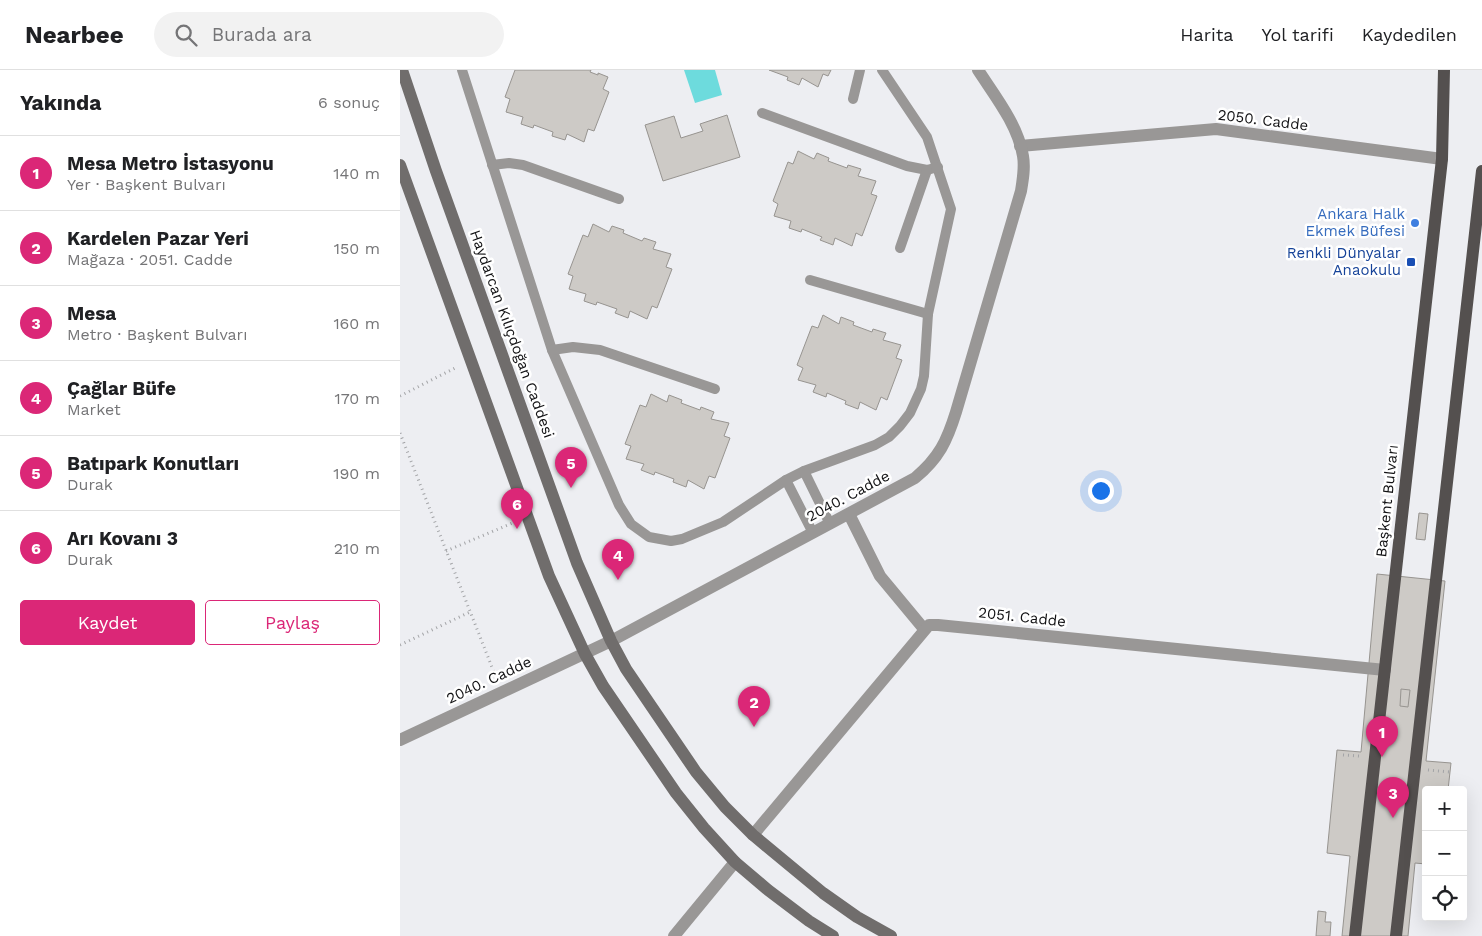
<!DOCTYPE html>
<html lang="tr">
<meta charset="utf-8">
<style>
:root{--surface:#fff;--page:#f2f2f2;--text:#202124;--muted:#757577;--line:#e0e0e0;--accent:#db2777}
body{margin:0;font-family:"Work Sans",sans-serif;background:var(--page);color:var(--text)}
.controls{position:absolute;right:15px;bottom:15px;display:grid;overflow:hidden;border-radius:5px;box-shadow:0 5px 20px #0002}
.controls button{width:45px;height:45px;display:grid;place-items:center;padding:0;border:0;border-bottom:1px solid var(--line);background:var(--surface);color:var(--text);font:25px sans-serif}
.you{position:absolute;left:700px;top:420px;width:18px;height:18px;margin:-12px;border:4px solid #fff;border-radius:50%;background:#1a73e8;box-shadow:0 0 0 8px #1a73e833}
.badge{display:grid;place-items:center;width:32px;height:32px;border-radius:50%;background:var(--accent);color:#fff;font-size:16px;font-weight:700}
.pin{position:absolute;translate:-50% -41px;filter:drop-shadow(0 1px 2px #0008)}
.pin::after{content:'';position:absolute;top:26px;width:18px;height:15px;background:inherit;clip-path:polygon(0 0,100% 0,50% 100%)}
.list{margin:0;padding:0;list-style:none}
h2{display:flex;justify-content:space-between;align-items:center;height:65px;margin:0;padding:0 20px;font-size:21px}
h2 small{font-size:16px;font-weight:400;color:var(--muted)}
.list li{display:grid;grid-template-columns:32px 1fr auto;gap:15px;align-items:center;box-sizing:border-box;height:75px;padding:0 20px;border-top:1px solid var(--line)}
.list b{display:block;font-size:19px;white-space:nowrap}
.list p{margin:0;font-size:16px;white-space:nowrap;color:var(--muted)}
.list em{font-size:16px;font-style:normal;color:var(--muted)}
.actions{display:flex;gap:10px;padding:15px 20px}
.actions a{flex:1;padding:11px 0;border:1px solid var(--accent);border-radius:5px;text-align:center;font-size:18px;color:var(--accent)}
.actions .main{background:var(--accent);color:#fff}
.icon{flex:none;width:28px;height:28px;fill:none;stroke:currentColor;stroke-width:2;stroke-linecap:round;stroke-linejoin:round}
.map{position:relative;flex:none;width:1082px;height:866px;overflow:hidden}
header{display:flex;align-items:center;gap:30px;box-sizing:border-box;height:70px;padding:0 25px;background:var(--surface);border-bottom:1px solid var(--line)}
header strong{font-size:24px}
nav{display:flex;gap:28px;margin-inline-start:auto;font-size:18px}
.search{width:350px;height:45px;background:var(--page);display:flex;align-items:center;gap:12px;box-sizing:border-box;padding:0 18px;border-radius:28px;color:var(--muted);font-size:19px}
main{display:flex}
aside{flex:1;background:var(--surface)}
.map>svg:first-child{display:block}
.water{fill:#6ddbdd}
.building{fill:#cdcac6;stroke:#979490}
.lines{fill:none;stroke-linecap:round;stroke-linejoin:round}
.path{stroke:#a3a4a7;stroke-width:3;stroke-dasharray:1 4;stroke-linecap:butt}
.service{stroke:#999796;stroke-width:10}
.minor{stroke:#999796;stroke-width:12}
.tertiary{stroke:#999796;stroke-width:12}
.secondary{stroke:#706d6c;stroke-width:12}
.primary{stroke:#54504f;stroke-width:12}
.shop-dot{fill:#3f7fe0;stroke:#fff;stroke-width:2}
.transit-dot{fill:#1a4fb4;stroke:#fff;stroke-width:2}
.labels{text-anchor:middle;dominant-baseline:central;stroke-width:5;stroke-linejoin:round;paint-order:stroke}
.street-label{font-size:15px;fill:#111113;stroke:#fff}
.shop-label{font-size:15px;fill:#366cbe;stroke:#fff;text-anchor:end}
.transit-label{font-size:15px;fill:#164399;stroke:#fff;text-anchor:end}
</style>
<header>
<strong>Nearbee</strong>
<div class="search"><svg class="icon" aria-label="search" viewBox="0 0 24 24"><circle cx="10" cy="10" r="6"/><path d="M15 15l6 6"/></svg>Burada ara</div>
<nav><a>Harita</a><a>Yol tarifi</a><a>Kaydedilen</a></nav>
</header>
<main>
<aside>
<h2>Yakında<small>6 sonuç</small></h2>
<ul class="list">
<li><span class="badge">1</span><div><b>Mesa Metro İstasyonu</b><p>Yer · Başkent Bulvarı</p></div><em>140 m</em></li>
<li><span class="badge">2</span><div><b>Kardelen Pazar Yeri</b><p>Mağaza · 2051. Cadde</p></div><em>150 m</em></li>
<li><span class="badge">3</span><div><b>Mesa</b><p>Metro · Başkent Bulvarı</p></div><em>160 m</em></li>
<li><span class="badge">4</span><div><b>Çağlar Büfe</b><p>Market</p></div><em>170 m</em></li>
<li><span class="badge">5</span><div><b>Batıpark Konutları</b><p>Durak</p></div><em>190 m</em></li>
<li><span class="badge">6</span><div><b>Arı Kovanı 3</b><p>Durak</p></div><em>210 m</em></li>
</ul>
<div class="actions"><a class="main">Kaydet</a><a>Paylaş</a></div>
</aside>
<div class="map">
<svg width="1082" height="866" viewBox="0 0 1082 866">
<rect width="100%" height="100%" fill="#edeef2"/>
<!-- water -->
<polygon class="water" points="284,0 315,0 322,25 295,33"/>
<!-- building -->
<g class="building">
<polygon points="115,0 191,0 190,2 198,5 198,3 208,7 203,19 209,22 194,61 188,59 184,72 167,64 165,70 152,66 153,62 134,55 133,58 121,54 123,47 106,42 110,29 105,27"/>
<polygon points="369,0 431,0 428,6 423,4 418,17 402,8 399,15 387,10 388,7"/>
<polygon points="327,45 340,87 263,111 245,55 274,46 281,68 303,61 300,54"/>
<polygon points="398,81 414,89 417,83 429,88 428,91 447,98 448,95 461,99 458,106 476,111 471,124 477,126 462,166 456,163 452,176 435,168 433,175 420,170 422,167 402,159 401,162 389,158 391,151 374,146 378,134 373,131 388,92 393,94"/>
<polygon points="193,154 209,162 212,156 224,160 223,163 242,171 244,168 256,172 253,179 271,184 266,197 272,199 257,238 252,236 247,249 230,241 228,248 215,243 217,239 197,232 196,235 184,231 186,224 169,219 173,206 168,204 183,165 188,167"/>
<polygon points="423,245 439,254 441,247 454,252 453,255 472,262 473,259 486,263 483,270 501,275 496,288 502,290 487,330 481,327 476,340 460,332 458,339 445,334 446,331 427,323 426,327 413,322 416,315 398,310 403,298 397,295 412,256 418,258"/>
<polygon points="251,324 267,332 269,325 282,330 281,333 300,340 301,337 314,342 311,349 329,353 324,366 330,368 315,408 309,406 304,419 288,410 286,417 273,412 274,409 255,402 254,405 241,400 244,394 226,389 231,376 225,374 240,335 246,337"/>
<polygon points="1019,443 1028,444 1025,470 1016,469"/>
<polygon points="977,504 1045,511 1026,691 1051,693 1048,720 1026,720 1026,794 1015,793 1008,866 942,866 950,786 927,783 937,680 961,682"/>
<polygon points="1001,619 1010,620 1008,637 1000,636"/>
<polygon points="918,841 926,842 925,852 931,852 930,866 916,866"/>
</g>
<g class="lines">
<!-- path -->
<g class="path">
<polyline points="0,326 57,297"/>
<polyline points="0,363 97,610"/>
<polyline points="46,481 115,452"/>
<polyline points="0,575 70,542"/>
<polyline points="943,685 960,686"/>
<polyline points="1028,700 1050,702"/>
</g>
<!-- service -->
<g class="service">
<polyline points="62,0 152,280 219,435 231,454 249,467 271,471 282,469 323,452 386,410 404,401 475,375 489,367 500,356 510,343 521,319 524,306 528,244 551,139 527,67 482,0"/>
<polyline points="453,29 460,0"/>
<polyline points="362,43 507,96 527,100 538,97"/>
<polyline points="92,95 109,93 123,95 219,129"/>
<polyline points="500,178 527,100"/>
<polyline points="410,210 528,244"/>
<polyline points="152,280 173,277 200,280 315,319"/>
<polyline points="404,401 430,454"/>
<polyline points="386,410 413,463"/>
</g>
<!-- minor -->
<polyline class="minor" points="449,444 480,506 524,559"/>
<!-- tertiary -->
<g class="tertiary">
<polyline points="620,76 816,59 1042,89"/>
<path d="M0 670 211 571 515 408C539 388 547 371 556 342L621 121C623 109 625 97 623 86 618 55 595 26 578 0"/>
<polyline points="353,765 529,555 538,555 985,600"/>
<polyline points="274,866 335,792"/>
</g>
<!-- secondary -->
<g class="secondary">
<polyline points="2,0 36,101 177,493 211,571 226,599 296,702 325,737 353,765 423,823 457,847 491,866"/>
<polyline points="0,95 149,506 185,584 203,616 276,723 304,758 335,792 368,820 409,851 433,866"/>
</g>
<!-- primary -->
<g class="primary">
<polyline points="955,866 1042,89 1044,0"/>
<polyline points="996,866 1082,101"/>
</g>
</g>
<!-- markers -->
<circle class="shop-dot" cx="1015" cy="153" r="5"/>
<rect class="transit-dot" x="1006" y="187" width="10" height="10" rx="2.5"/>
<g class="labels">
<!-- street labels -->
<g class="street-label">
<text transform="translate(863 50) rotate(7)">2050. Cadde</text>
<text transform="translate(112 264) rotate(70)">Haydarcan Kılıçdoğan Caddesi</text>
<text transform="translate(448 426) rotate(-28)">2040. Cadde</text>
<text transform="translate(987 431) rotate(-84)">Başkent Bulvarı</text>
<text transform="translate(622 547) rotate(6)">2051. Cadde</text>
<text transform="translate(89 610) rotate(-25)">2040. Cadde</text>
</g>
<!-- shop labels -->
<g class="shop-label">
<text x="1005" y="144">Ankara Halk<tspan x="1005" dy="17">Ekmek Büfesi</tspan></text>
</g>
<!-- transit labels -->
<g class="transit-label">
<text x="1001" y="183">Renkli Dünyalar<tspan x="1001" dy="17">Anaokulu</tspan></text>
</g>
</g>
</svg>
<div class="controls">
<button>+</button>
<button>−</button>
<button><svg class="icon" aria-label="locate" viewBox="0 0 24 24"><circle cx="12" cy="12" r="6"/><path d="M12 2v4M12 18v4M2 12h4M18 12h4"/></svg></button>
</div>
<div class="you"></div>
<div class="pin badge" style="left:982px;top:687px">1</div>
<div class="pin badge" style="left:354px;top:657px">2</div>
<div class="pin badge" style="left:993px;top:748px">3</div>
<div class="pin badge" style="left:218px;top:510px">4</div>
<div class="pin badge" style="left:171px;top:418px">5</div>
<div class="pin badge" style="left:117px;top:459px">6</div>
</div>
</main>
